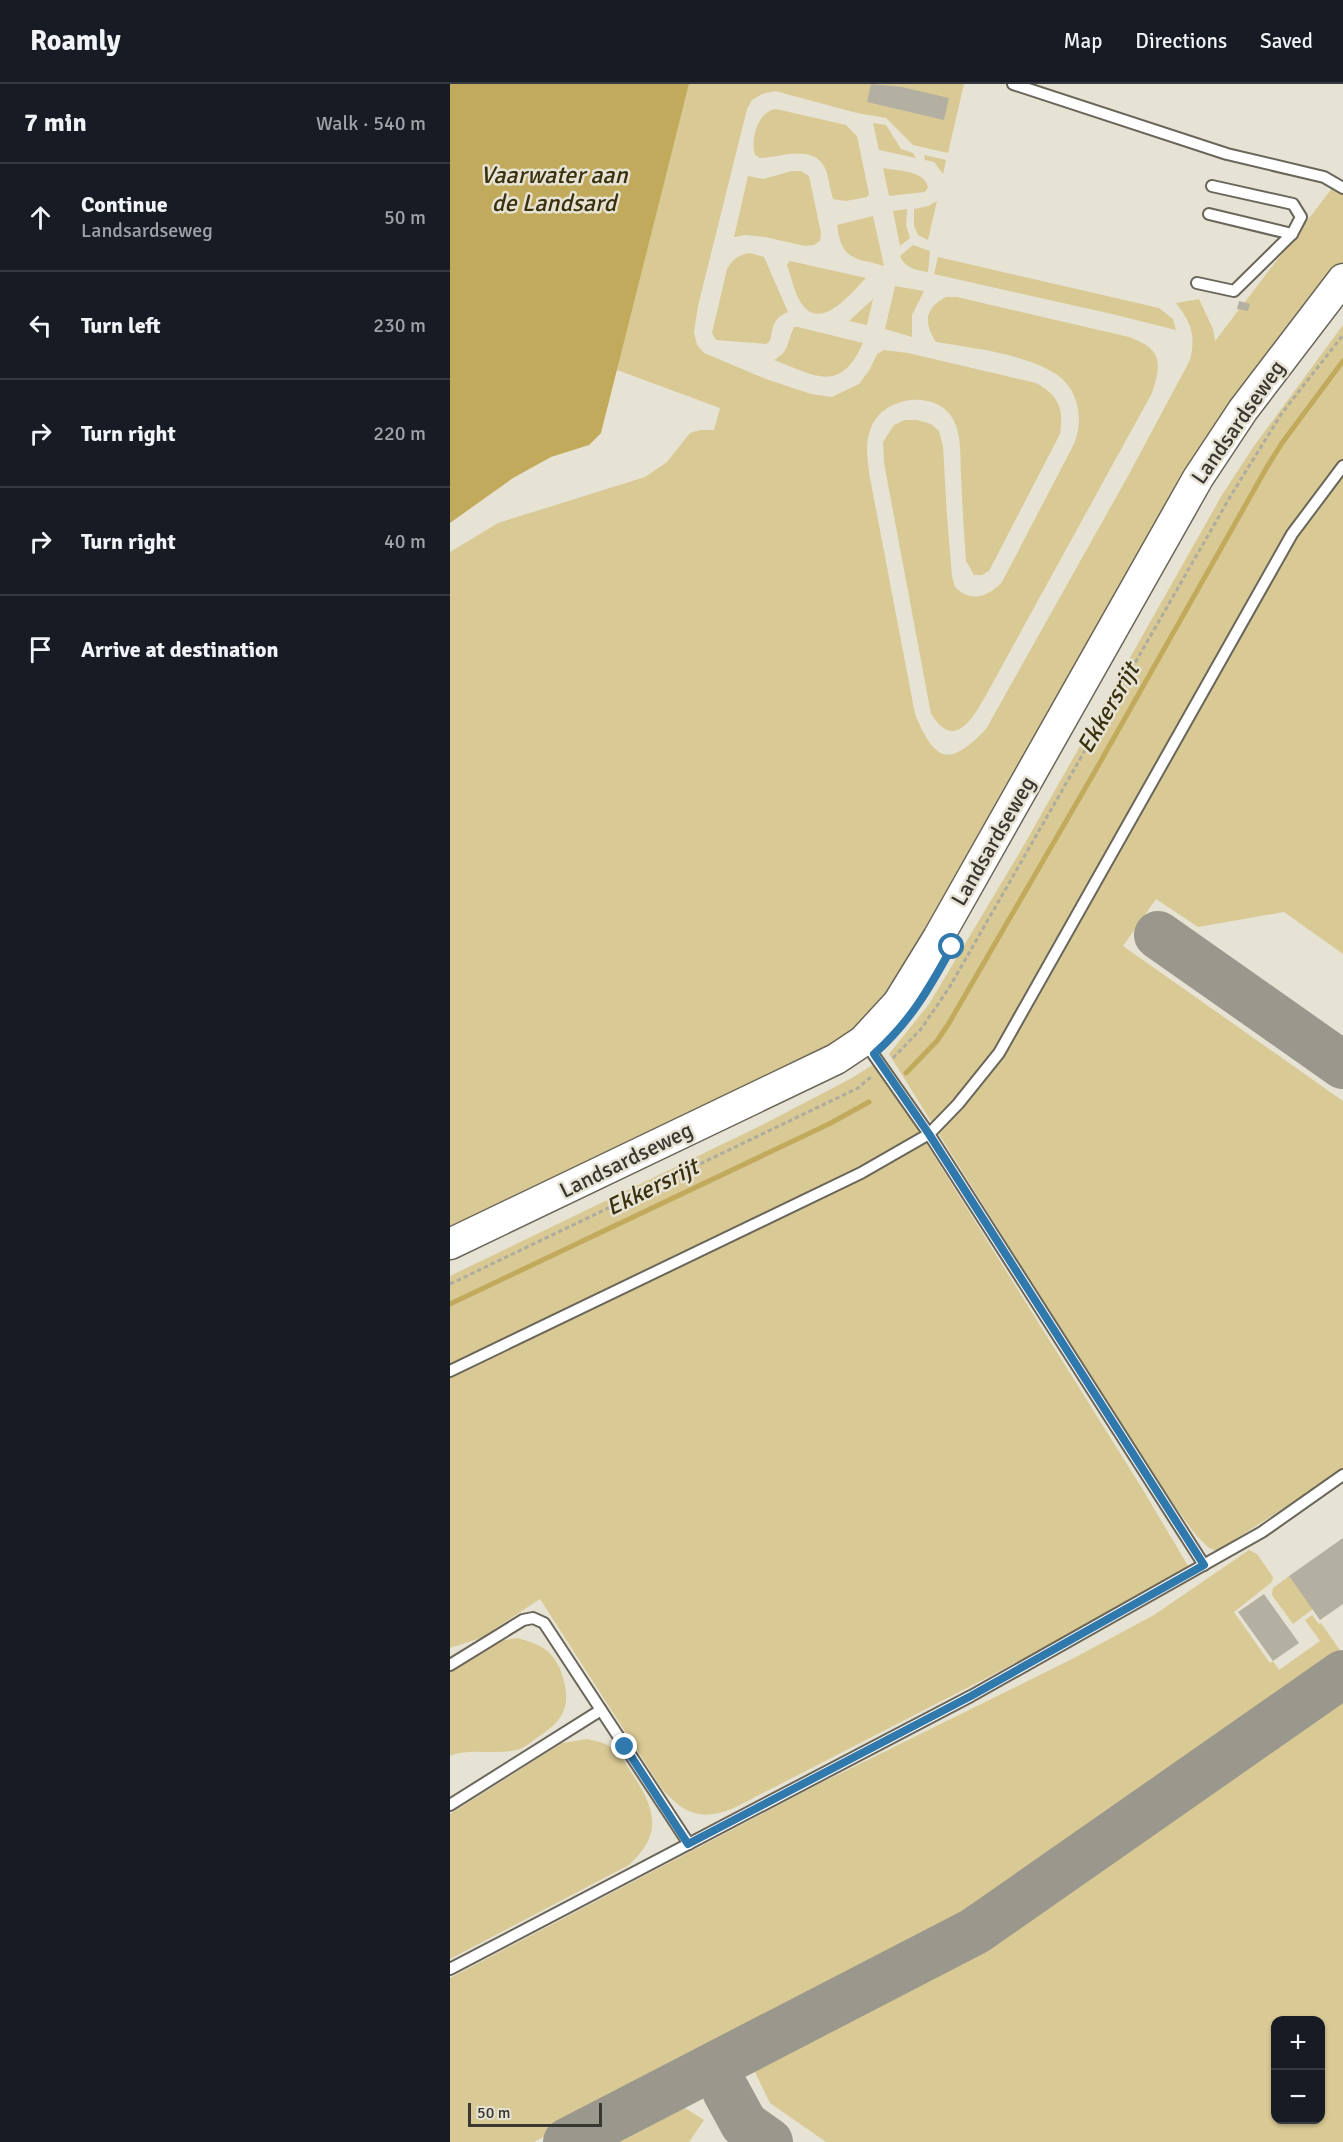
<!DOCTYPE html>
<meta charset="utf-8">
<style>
:root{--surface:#171b24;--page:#20242c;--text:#f1f3f6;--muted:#9ea1a6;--line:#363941}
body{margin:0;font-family:Signika,sans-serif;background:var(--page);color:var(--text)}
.controls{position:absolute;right:18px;bottom:18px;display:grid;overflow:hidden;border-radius:12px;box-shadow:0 2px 4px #0004}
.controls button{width:54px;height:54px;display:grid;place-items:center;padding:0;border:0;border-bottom:2px solid var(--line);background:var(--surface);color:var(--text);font:30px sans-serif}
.scale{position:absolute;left:18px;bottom:15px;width:134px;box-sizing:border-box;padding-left:6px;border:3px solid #393731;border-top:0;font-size:16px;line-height:21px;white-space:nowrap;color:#393731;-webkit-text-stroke:4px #e7e3d4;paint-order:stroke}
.stop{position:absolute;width:18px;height:18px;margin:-14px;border:4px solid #3079ad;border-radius:50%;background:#fff}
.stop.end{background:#3079ad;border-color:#fff;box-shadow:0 2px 6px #0008}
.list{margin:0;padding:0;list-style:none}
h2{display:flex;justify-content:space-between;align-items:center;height:78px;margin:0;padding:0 24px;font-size:26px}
h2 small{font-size:20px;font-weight:400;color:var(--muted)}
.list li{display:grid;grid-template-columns:39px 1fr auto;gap:18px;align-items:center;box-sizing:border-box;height:108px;padding:0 24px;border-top:2px solid var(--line)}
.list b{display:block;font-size:22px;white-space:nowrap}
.list p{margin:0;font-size:20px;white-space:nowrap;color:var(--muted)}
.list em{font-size:20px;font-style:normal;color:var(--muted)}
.icon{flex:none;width:33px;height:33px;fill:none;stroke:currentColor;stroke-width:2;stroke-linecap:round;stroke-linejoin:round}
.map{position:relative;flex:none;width:893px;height:2058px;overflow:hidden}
header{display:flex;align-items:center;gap:36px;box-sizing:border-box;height:84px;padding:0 30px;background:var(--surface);border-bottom:2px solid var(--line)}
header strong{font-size:28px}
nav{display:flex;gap:33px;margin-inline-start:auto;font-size:21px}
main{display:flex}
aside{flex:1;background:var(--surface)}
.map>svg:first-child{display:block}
.green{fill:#d9c995;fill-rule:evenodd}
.water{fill:#c1aa5b}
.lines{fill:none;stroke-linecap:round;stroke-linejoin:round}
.stream{stroke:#c1aa5b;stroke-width:5}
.taxiway{stroke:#9a978c;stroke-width:48}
.building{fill:#b4b0a1}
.lane-casing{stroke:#6a6659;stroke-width:14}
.secondary-casing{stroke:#6a6659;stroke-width:33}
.path{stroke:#aeab9f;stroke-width:3;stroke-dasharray:4.5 3;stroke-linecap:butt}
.lane{stroke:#fff;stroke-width:10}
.secondary{stroke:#fff;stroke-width:30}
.route{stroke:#3079ad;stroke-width:8}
.labels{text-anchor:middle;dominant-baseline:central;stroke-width:5;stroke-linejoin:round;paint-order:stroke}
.street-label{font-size:22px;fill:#393731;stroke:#e7e3d4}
.water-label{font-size:24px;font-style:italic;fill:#3a300d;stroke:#e7e3d4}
</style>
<header>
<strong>Roamly</strong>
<nav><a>Map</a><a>Directions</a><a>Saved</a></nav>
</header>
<main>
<aside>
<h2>7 min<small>Walk · 540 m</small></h2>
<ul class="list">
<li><svg class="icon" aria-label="ahead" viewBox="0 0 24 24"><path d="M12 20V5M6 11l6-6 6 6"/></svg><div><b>Continue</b><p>Landsardseweg</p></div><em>50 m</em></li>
<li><svg class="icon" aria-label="left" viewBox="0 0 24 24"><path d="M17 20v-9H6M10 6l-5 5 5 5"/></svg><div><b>Turn left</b></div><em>230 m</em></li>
<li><svg class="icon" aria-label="right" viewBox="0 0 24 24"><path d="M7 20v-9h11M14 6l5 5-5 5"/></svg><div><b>Turn right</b></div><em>220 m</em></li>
<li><svg class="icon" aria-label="right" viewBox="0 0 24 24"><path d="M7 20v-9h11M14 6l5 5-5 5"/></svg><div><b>Turn right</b></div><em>40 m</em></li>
<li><svg class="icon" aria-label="arrive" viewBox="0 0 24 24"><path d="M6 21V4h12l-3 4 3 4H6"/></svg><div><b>Arrive at destination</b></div></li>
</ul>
</aside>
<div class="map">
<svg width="893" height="2058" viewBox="0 0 893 2058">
<rect width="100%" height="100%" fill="#e7e3d4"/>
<!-- green -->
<g class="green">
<path d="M239 0H514L498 69 463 61 436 34 407 29 325 7 312 10 302 16 297 25 248 222 244 248 247 261 254 269 316 295 361 310 382 313 409 300 420 285 427 270 434 266 458 269 586 299C609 312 614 324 610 350L539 487 532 491H524L516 477C514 448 512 419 511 390 510 373 512 351 503 335 486 305 433 312 421 344 414 360 418 378 420 394L465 630C485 678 499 684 536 645L678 392 740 276C746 250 741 239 726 219L749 215 763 245 765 257 883 103 893 109V181L446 911 396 955 0 1151V468L48 439 195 393 217 378 240 349 250 346H264L270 324 167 286 171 263Z"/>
<path d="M326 25 396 41 407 52 419 110 417 113 396 117 383 115C380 106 379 95 376 86 364 59 333 73 310 74L305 71C300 55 308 27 326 25Z"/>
<polygon points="423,39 436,41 451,65 463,69 466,74 429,66"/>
<polygon points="474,71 496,76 493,90 484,78 475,76"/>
<path d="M433 84C448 87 474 86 478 103L475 108 439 112Z"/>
<polygon points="342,87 351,87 359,92 371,149 370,157 364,161 355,162 315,153 295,151 284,153 298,92 313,95"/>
<polygon points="487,117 478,156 468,151 464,142 464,125 478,122"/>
<polygon points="457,125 456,141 460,154 450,162 443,127"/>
<path d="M423 132 434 182C403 173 392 177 387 141Z"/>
<path d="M463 161 480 167 478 188C465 186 455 184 450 172Z"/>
<path d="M300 169 314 173 338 228C323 234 323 243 320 257L316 260 266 256 262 249 277 185C283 175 288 171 300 169Z"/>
<polygon points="488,173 709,224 723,235 726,246 662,230 484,190"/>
<path d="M340 177 416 194C403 207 375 244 355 224 345 214 342 194 337 181Z"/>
<polygon points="445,202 474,207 462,231 462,253 435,245"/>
<path d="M496 213H507L679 253C712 265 712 278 702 309L535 613C521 637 504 666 481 630L434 379 433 358 444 341 455 336H467L481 340 489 347 493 362 497 432 502 492 505 503C521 519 538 513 552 498L624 360C634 337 629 305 606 290 575 270 523 264 486 258 473 238 475 224 496 213Z"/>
<polygon points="423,215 417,241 399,237"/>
<polygon points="893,241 893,870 834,828 748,843 706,815 673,862 893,1017 893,1386 767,1467 759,1464 745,1450 696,1382 439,970 479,920 570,768 772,411 804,362"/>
<path d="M344 243H348L413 259C390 310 366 292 324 276 341 266 336 259 344 243Z"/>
<path d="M426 979 690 1401 740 1485 546 1589 284 1724C252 1737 235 1731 212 1705L90 1515 31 1554 0 1564V1192L312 1041 400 995Z"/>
<path d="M799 1466 807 1470 823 1493 822 1498 784 1528 820 1579 823 1577 829 1586 870 1557 855 1536 862 1531 869 1540 871 1539 892 1569C805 1630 719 1691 631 1751 570 1792 511 1833 447 1869L84 2058H0V1894L371 1699 624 1574 704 1531Z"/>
<polygon points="839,1492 863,1525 843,1540 822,1511 823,1504"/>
<path d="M67 1554C92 1560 106 1568 113 1594 122 1625 111 1639 85 1655 81 1658 75 1663 70 1665 48 1672 21 1663 0 1672V1586L44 1558Z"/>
<path d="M893 1610V2058H376L320 2019 303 1984 546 1859 629 1801ZM826 1936H870V2036H826Z"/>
<path d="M137 1655C168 1661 169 1669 185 1694 207 1728 211 1752 179 1781L0 1875V1730L112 1659Z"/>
<polygon points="227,2019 254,2036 239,2058 152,2058"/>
</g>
<!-- water -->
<polygon class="water" points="0,0 239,0 151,349 139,361 101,373 63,394 0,439"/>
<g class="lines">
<!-- stream -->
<g class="stream">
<polyline points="456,989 487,957 499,939 644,689 817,383 832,359 893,277"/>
<polyline points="0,1220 379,1040 419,1018"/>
</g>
<!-- taxiway -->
<g class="taxiway">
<polyline points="708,851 893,981"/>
<polyline points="276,2007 294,2040 319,2058"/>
<polyline points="117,2058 525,1847 893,1590"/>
</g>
</g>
<!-- building -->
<g class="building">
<polygon points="421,0 452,3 499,14 494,36 417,18"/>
<polygon points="789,217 800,220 798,227 787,225"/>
<polygon points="893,1454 893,1520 870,1536 839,1492"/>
<polygon points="814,1510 849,1559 823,1577 788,1528"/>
</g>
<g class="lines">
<!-- lane casing -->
<g class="lane-casing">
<g id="lane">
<polyline points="563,0 777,70 874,93 893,104"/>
<polyline points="759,130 842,150"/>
<polyline points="747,199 784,207 842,150 851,133 843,120 762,102"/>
<polyline points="414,957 479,1050 754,1481"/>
<polyline points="0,1287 411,1089 479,1050 508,1020 549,969 842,450 893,382"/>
<polyline points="0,1581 73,1536 83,1534 94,1539 239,1760"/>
<polyline points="0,1721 151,1626"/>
<polyline points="0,1885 521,1612 812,1448 893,1391"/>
</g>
</g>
<!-- secondary casing -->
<g class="secondary-casing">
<polyline id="secondary" points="0,1160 386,975 413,957 448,919 488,854 748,394 793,326 893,195"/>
</g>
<!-- path -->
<g class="path">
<polyline points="443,974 471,945 499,904 780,413 832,329 893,251"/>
<polyline points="0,1200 408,1004 422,992"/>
</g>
<!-- lane -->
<use href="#lane" class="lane"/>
<!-- secondary -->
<use href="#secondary" class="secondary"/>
</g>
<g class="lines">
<!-- route -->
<path class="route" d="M175 1663 238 1760 521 1612 754 1481 479 1050 424 970C460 938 479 905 502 863"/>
</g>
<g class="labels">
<!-- street labels -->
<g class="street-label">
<text transform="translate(788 338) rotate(-55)">Landsardseweg</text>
<text transform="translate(543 757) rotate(-60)">Landsardseweg</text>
<text transform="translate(176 1076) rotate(-26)">Landsardseweg</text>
</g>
<!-- water labels -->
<g class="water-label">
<text x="104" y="91">Vaarwater aan<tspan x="104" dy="28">de Landsard</tspan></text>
<text transform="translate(658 624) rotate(-60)">Ekkersrijt</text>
<text transform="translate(202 1103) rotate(-26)">Ekkersrijt</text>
</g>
</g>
</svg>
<div class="controls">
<button>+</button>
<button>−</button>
</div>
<div class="scale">50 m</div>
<div class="stop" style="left:502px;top:863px"></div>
<div class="stop end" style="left:175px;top:1663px"></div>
</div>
</main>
